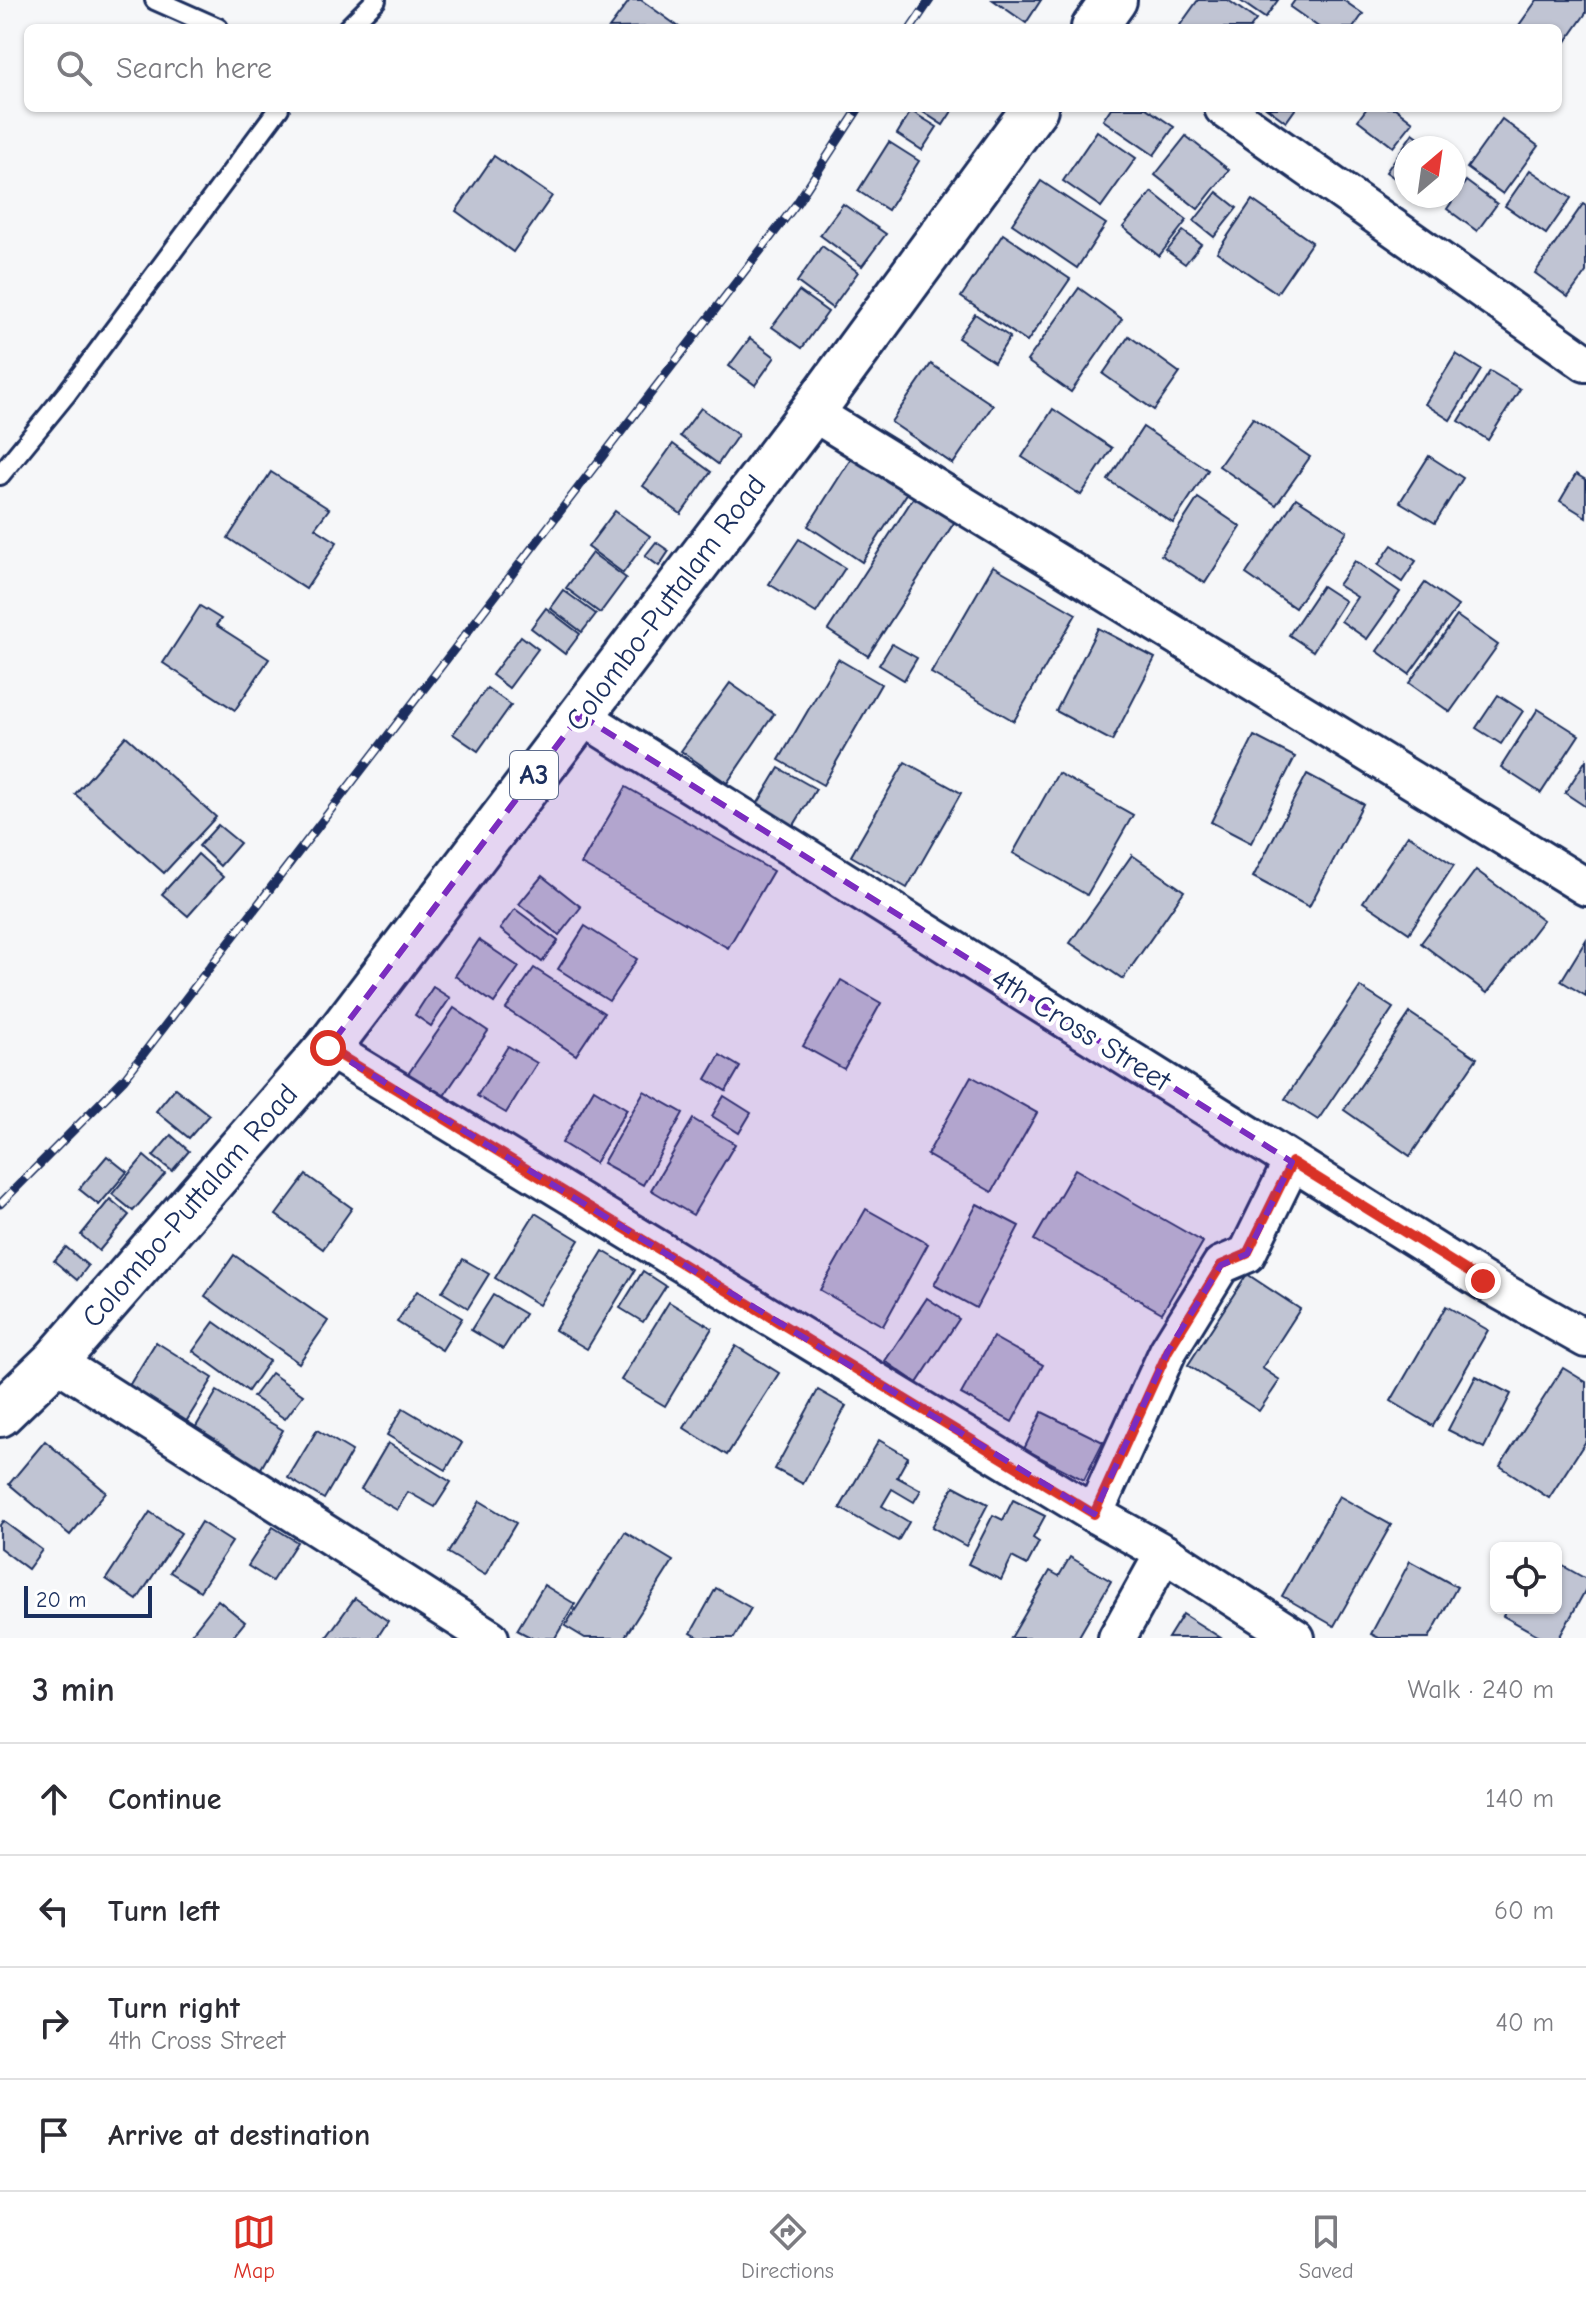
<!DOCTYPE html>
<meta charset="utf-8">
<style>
:root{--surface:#fff;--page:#f2f2f3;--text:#2b2b33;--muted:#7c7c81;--line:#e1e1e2;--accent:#d93025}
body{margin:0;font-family:"Comic Neue",sans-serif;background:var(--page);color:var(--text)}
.controls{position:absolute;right:24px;bottom:24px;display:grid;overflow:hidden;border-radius:12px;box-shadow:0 2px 6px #0004}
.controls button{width:72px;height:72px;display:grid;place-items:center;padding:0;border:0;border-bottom:2px solid var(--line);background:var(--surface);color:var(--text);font:40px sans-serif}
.compass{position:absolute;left:1394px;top:136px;width:72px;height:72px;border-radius:50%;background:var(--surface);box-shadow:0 2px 6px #0004;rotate:29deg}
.scale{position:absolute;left:24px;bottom:20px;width:128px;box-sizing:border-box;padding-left:8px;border:4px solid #1b2f5e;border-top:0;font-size:22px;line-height:28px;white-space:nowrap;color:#1b2f5e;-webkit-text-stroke:6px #fff;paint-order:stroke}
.stop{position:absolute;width:24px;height:24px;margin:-18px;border:6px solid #d93025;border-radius:50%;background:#fff}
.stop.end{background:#d93025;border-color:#fff;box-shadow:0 2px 8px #0008}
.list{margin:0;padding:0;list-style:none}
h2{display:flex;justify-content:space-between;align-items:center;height:104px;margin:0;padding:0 32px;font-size:34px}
h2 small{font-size:26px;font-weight:400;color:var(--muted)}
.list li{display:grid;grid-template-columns:52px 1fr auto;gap:24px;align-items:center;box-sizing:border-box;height:112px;padding:0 32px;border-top:2px solid var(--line)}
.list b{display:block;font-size:30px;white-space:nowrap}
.list p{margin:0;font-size:26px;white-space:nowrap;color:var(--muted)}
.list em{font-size:26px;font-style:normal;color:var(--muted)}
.icon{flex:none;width:44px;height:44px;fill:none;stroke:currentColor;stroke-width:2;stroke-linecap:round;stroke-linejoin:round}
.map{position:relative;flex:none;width:1586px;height:1638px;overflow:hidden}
.search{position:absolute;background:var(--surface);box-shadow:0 2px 6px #0004;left:24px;right:24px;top:24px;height:88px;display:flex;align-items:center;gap:20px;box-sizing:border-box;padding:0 28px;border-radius:12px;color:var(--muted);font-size:30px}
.sheet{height:552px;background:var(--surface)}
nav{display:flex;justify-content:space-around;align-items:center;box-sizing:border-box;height:112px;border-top:2px solid var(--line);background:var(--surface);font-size:22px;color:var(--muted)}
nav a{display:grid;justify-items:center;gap:4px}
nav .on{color:var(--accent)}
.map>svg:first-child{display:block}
.building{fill:#c0c4d3;stroke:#1b2f5e;stroke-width:2}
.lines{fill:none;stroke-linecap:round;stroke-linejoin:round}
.service-casing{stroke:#1b2f5e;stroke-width:24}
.minor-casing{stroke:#1b2f5e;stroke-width:42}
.trunk-casing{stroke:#1b2f5e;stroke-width:50}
.service{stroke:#fff;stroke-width:18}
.minor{stroke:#fff;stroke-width:36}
.trunk{stroke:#fff;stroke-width:44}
.rail-casing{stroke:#1b2f5e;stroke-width:9}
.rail{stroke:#fff;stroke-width:6;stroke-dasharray:18;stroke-linecap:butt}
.route{stroke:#d93025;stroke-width:10}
.marked{fill:#7b2cbf;fill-opacity:0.2;stroke:#7b2cbf;stroke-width:6;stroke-dasharray:16 10;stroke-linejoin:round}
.labels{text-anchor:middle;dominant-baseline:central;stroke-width:8;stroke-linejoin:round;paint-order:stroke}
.shield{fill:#fff;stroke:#5f6d8e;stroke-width:2}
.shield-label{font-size:28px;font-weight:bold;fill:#1b2f5e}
.street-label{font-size:30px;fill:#1b2f5e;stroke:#fff}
</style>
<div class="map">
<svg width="1586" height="1638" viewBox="0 0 1586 1638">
<rect width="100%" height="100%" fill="#f6f7f9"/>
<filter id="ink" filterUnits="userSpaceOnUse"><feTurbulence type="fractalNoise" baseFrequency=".0125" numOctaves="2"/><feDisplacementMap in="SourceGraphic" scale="16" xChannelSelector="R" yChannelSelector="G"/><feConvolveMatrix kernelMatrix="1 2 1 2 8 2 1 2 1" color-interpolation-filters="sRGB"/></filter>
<g filter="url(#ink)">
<!-- building -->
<g class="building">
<polygon points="630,0 641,0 679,27 609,28"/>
<polygon points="993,0 1041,0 1026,23"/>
<polygon points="1198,0 1228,0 1256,20 1250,28 1178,28"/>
<polygon points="1239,0 1278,0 1265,18"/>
<polygon points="1295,0 1343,0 1363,14 1353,28 1320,28 1290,7"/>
<polygon points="1537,0 1586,0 1586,13 1558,53 1558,28 1517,28"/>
<polygon points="917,108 954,108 943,125"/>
<polygon points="1111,108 1146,108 1174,127 1154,155 1103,120"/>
<polygon points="1267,108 1296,108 1286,122"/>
<polygon points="1367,108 1395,108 1413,122 1393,147 1358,120"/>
<polygon points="911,111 937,127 922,150 897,134"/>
<polygon points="1502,119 1538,146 1503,194 1467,168"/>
<polygon points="1097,131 1136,158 1101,207 1063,181"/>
<polygon points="1413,133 1434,148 1406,148 1406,186 1386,172"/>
<polygon points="1186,136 1229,170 1198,209 1155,175"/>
<polygon points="889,142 919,161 888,210 858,191"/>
<polygon points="494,156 552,196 513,252 456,211"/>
<polygon points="1530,170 1571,198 1546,234 1505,206"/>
<polygon points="1041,181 1106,224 1077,268 1012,224"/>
<polygon points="1466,181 1497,204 1477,231 1447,209"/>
<polygon points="1152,192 1187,220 1159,256 1123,227"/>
<polygon points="1217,192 1237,208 1214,237 1194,221"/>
<polygon points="1252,200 1312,242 1277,293 1217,252"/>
<polygon points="843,204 886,234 862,266 820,235"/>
<polygon points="1583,204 1586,206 1586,272 1568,297 1535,273"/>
<polygon points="1183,231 1201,244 1185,264 1167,251"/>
<polygon points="1003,234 1070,279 1027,342 961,297"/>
<polygon points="822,246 858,272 832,308 797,282"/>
<polygon points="1079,288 1122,319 1071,392 1027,361"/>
<polygon points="799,291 828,312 802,348 772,327"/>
<polygon points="975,314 1010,337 994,362 958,338"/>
<polygon points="1129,336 1180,373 1154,410 1103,374"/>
<polygon points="750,338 775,357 755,385 729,366"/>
<polygon points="1456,354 1481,370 1450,420 1425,404"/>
<polygon points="931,364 993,405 953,464 891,422"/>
<polygon points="1490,371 1520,389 1488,440 1459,421"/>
<polygon points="701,408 738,435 718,464 680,436"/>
<polygon points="1053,409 1112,448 1081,495 1022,457"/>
<polygon points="1253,418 1310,457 1276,505 1219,466"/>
<polygon points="1143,427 1208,470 1173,523 1108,480"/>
<polygon points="673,444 711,472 681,514 643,486"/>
<polygon points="854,454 910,489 862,562 808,526"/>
<polygon points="1429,456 1463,478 1435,523 1400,502"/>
<polygon points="271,472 329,509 315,528 337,542 306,589 228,538"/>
<polygon points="1576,474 1586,480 1586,517 1560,501"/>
<polygon points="919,489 959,515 868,656 828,630"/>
<polygon points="1198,498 1241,527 1205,583 1161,555"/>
<polygon points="1296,498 1347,531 1295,608 1246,574"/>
<polygon points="615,511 650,536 623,573 588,547"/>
<polygon points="799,539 845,568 816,613 769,584"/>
<polygon points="656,542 669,551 659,566 645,556"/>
<polygon points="1392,545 1416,561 1402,582 1378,565"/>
<polygon points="592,553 626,578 600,613 566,588"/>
<polygon points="1355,561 1400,592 1367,639 1341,621 1357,597 1338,585"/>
<polygon points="993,566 1076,614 1014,721 931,673"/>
<polygon points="1425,583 1458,606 1409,674 1377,651"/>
<polygon points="1322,586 1345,601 1313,651 1289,635"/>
<polygon points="563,590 596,614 582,632 550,608"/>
<polygon points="200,606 221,619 216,625 269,659 235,710 163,663"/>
<polygon points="546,608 580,634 565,654 531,628"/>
<polygon points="1457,616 1498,645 1450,712 1409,683"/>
<polygon points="1098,628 1155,658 1112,741 1056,711"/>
<polygon points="521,636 538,649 509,688 492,675"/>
<polygon points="892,644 917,658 904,680 879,665"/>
<polygon points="838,659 881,684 823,785 779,760"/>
<polygon points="730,683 774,714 727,783 681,751"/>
<polygon points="487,688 511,705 478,751 453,734"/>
<polygon points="1498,695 1523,711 1501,744 1476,728"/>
<polygon points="1538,709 1579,735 1541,793 1501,767"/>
<polygon points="126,736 216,817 164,873 75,794"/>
<polygon points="1254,736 1295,757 1251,843 1211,822"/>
<polygon points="1586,760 1586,807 1565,793"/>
<polygon points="905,762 961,793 907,888 851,856"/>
<polygon points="779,768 816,789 791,830 755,808"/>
<polygon points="1058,773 1133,815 1087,895 1013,853"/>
<polygon points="1307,774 1363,804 1309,907 1253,877"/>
<polygon points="626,787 773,871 728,948 581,864"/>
<polygon points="218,825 240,843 220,866 199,846"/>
<polygon points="1408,835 1454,865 1409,933 1363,902"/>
<polygon points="198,854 223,877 188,916 162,894"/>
<polygon points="1132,855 1184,891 1123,979 1070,943"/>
<polygon points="1476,870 1543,920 1487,993 1421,943"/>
<polygon points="542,876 581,907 559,935 519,904"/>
<polygon points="515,909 558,941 542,962 500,929"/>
<polygon points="585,926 637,959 609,1001 558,969"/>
<polygon points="479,940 519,967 494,1003 455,976"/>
<polygon points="1586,940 1586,996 1561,981"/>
<polygon points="534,968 604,1013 576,1055 506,1009"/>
<polygon points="841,980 881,1003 844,1069 803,1046"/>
<polygon points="433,987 450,998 431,1026 415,1015"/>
<polygon points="1360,987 1393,1008 1318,1120 1285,1099"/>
<polygon points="454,1008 488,1031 441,1100 406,1077"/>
<polygon points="1410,1013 1477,1058 1410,1156 1344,1110"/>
<polygon points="508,1046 537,1063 506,1113 477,1096"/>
<polygon points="720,1055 740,1067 726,1091 706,1079"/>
<polygon points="971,1076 1037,1113 992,1192 927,1155"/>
<polygon points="175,1088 209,1115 189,1138 156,1111"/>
<polygon points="594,1089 627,1109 595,1163 562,1143"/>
<polygon points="644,1091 683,1113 643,1185 603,1163"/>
<polygon points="724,1096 751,1113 739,1133 712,1116"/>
<polygon points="693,1119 735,1144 693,1215 651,1190"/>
<polygon points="171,1135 189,1151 172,1171 153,1156"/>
<polygon points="107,1156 127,1172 99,1205 79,1189"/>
<polygon points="144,1156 165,1174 133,1211 112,1194"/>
<polygon points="1075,1169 1203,1242 1162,1313 1034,1240"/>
<polygon points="306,1175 352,1208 323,1249 276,1215"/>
<polygon points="110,1199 129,1215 99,1251 81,1235"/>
<polygon points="977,1204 1019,1226 976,1308 934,1285"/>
<polygon points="866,1209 928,1244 883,1326 820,1290"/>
<polygon points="535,1213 579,1240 539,1305 495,1278"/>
<polygon points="66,1247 88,1266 77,1280 54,1261"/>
<polygon points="603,1251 635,1270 587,1349 555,1330"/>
<polygon points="234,1255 328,1321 299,1363 205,1296"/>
<polygon points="463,1259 489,1274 468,1308 442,1292"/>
<polygon points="643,1271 666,1286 643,1322 620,1308"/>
<polygon points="1247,1274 1300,1309 1262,1368 1280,1380 1259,1411 1188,1365"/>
<polygon points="417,1291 462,1318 442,1350 397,1322"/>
<polygon points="493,1295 525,1314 503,1349 471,1330"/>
<polygon points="927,1298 959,1319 917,1383 885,1361"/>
<polygon points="669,1302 712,1328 665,1406 621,1380"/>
<polygon points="1446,1306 1488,1330 1433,1426 1391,1401"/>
<polygon points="214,1322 269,1361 248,1391 193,1351"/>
<polygon points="993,1337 1043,1365 1012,1422 961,1394"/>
<polygon points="156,1342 213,1378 184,1425 127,1389"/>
<polygon points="736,1346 779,1373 727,1455 684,1428"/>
<polygon points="1563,1368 1586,1382 1586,1441 1549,1498 1500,1466"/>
<polygon points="271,1373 303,1395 285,1419 253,1397"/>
<polygon points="1476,1376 1511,1394 1484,1448 1448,1430"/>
<polygon points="818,1390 846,1406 803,1484 775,1469"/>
<polygon points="217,1391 283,1430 260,1470 194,1430"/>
<polygon points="403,1408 462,1443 446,1470 387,1435"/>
<polygon points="1042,1412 1103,1442 1084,1480 1024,1449"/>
<polygon points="317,1430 352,1451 324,1499 288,1478"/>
<polygon points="879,1440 908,1457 897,1477 921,1490 914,1502 892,1489 882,1506 909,1522 898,1541 840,1508"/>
<polygon points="45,1441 106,1492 70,1535 9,1484"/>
<polygon points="388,1443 451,1482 435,1507 408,1492 397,1510 361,1489"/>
<polygon points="954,1486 988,1504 966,1546 932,1527"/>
<polygon points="1339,1496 1391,1525 1334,1626 1282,1596"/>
<polygon points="1013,1500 1045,1516 1033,1538 1039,1542 1027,1565 1012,1557 1001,1580 968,1564 993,1515 1003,1520"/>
<polygon points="480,1501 516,1523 485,1575 448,1553"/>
<polygon points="150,1512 181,1533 137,1600 106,1579"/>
<polygon points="3,1521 42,1550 28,1569 0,1548 0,1525"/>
<polygon points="201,1522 232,1542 200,1591 170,1572"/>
<polygon points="273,1527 297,1542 272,1581 248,1566"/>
<polygon points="625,1532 673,1561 624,1638 585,1638 565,1626"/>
<polygon points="1070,1557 1111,1581 1078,1638 1011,1638 1050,1571 1059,1576"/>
<polygon points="1410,1561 1457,1587 1429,1638 1379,1638 1371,1634"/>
<polygon points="1556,1562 1586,1579 1586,1589 1559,1638 1543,1638 1503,1616 1508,1608 1556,1608"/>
<polygon points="544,1585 575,1604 555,1638 532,1638 517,1630"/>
<polygon points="716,1588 751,1608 734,1638 700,1638 691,1633"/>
<polygon points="355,1598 388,1621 377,1638 326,1638"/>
<polygon points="218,1600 245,1622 232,1638 188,1638"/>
<polygon points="1183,1614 1221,1638 1168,1638"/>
</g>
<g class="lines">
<!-- service casing -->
<g class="service-casing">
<g id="service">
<polyline points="155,0 218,28"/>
<polyline points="348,28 376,0"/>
<polyline points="0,475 67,393 279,108"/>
</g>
</g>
<!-- minor casing -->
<g class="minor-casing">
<g id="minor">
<polyline points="1223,108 1586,363"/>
<polyline points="812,412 1586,887"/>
<polyline points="580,715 1483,1281 1586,1339"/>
<polyline points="328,1048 1094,1514 1164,1553 1117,1638"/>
<polyline points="55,1361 490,1638"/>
<polyline points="1094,1514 1168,1351 1221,1265 1247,1254 1292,1162"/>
<polyline points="1164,1553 1296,1638"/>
</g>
</g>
<!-- trunk casing -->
<g class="trunk-casing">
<g id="trunk">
<polyline points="1094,28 1114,0"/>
<polyline points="0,1414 55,1361 328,1048 812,412 1035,108"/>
</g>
</g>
<!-- service -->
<use href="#service" class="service"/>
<!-- minor -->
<use href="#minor" class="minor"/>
<!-- trunk -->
<use href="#trunk" class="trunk"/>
<!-- rail casing -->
<g class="rail-casing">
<g id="rail">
<polyline points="911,28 930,0"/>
<polyline points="0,1204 124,1079 797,203 859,108"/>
</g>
</g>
<!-- rail -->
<use href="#rail" class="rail"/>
</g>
</g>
<g class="lines" filter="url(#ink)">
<!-- route -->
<polyline class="route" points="328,1048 1094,1514 1168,1351 1221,1265 1247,1254 1292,1162 1483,1281"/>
</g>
<!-- marked area -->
<path class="marked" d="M580 715 1292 1162 1247 1254 1221 1265 1168 1351 1094 1514 328 1048Z"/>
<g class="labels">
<!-- shield labels -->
<rect class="shield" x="510" y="751" width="48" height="48" rx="6"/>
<g class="shield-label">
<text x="534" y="775">A3</text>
</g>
<!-- street labels -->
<g class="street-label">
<text transform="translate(666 603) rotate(-53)">Colombo-Puttalam Road</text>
<text transform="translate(1081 1030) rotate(32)">4th Cross Street</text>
<text transform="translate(190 1206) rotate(-49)">Colombo-Puttalam Road</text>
</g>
</g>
</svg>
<div class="controls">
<button><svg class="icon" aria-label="locate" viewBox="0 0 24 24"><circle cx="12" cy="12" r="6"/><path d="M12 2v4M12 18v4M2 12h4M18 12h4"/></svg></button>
</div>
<svg class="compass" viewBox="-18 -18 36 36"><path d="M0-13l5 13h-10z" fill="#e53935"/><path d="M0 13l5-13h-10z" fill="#7c7c81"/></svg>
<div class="scale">20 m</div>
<div class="stop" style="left:328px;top:1048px"></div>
<div class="stop end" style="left:1483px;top:1281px"></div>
<div class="search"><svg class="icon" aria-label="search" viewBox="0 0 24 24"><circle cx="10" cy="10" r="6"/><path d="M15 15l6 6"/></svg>Search here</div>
</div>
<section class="sheet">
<h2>3 min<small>Walk · 240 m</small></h2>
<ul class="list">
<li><svg class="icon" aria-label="ahead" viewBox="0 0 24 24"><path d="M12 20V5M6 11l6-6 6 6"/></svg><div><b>Continue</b></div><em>140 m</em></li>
<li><svg class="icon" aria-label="left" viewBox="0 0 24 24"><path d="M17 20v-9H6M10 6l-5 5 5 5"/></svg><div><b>Turn left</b></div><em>60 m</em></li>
<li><svg class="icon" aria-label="right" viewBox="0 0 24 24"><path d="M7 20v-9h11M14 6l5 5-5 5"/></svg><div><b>Turn right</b><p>4th Cross Street</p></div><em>40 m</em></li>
<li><svg class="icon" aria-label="arrive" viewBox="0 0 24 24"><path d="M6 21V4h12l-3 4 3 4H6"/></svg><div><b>Arrive at destination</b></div></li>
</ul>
</section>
<nav>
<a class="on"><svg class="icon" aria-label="map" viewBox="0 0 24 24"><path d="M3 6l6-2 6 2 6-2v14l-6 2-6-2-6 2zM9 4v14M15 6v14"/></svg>Map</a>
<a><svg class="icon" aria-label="directions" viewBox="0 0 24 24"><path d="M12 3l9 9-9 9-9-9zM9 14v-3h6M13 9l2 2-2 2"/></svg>Directions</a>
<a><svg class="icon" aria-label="saved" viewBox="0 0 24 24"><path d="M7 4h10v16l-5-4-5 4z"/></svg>Saved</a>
</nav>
